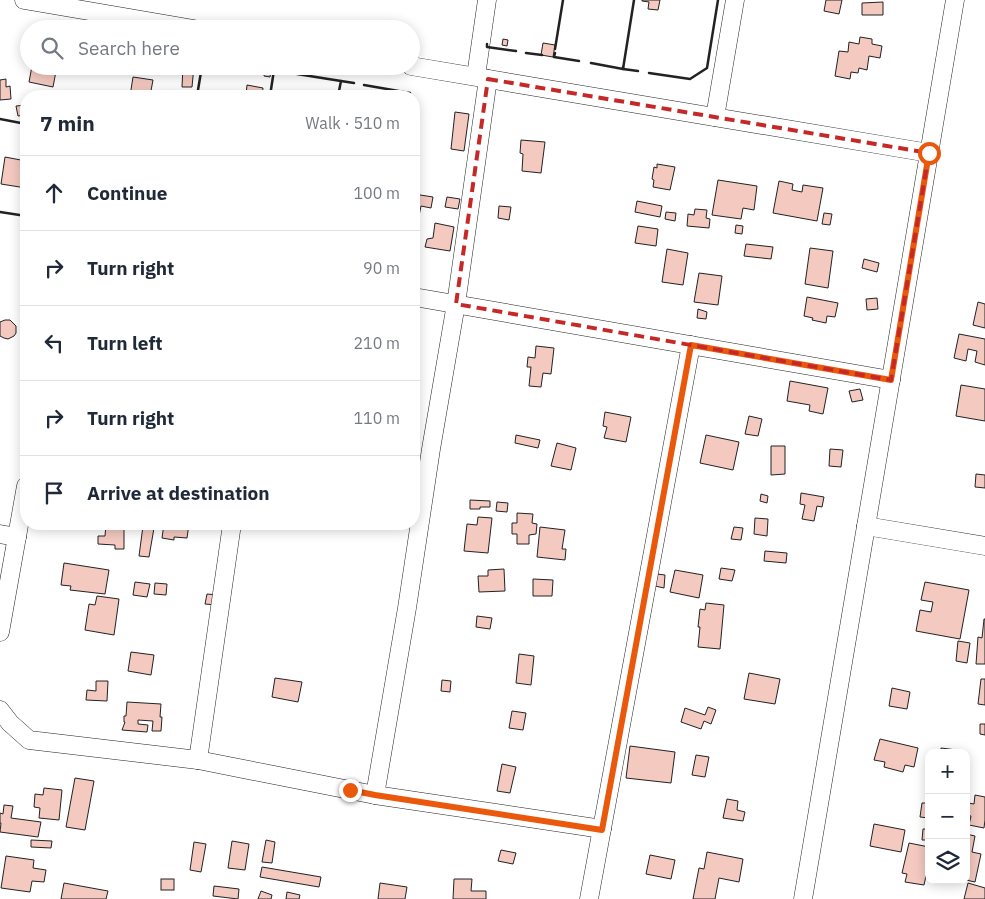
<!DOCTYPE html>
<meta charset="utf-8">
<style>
:root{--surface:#fff;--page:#f2f2f3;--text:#1f2937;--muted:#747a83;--line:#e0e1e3}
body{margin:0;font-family:"IBM Plex Sans",sans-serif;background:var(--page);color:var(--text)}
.controls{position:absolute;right:15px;bottom:15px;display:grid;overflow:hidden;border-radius:10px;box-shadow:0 2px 12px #0003}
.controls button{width:45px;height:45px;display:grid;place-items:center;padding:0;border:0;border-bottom:1px solid var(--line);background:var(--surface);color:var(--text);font:25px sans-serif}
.stop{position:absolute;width:15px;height:15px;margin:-11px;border:4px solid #ea580c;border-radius:50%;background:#fff}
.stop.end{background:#ea580c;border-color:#fff;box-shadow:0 1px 5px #0008}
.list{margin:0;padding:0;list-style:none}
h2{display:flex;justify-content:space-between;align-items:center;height:65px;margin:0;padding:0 20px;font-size:21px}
h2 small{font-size:16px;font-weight:400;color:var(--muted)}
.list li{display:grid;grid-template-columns:32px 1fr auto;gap:15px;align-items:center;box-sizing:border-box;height:75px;padding:0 20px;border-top:1px solid var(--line)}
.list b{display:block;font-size:19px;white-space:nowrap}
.list em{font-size:16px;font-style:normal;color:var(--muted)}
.icon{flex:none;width:28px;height:28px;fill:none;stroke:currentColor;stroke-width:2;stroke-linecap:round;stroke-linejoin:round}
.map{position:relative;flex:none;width:985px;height:899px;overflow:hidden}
.search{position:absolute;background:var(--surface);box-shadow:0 2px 12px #0003;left:20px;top:20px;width:400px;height:55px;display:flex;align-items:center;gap:12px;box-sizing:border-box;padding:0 18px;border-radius:28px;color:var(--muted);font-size:19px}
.panel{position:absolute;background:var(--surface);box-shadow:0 2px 12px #0003;left:20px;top:90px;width:400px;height:440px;border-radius:20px}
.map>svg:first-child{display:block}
.building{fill:#f3c9c0;stroke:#222}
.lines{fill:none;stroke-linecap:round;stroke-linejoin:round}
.minor-casing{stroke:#222;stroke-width:19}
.minor{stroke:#fff;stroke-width:18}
.wall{stroke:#222;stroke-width:2.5}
.route{stroke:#ea580c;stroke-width:6}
.marked{fill:none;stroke:#c62828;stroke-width:4;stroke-dasharray:10 6;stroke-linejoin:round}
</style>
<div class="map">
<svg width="985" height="899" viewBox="0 0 985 899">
<rect width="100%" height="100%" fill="#fff"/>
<!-- building -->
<g class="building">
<polygon points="642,0 660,0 658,10 648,9 649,2 642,1"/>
<polygon points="826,0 842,0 839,14 824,11"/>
<polygon points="883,2 883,15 862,15 862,3"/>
<polygon points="860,37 872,39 872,44 882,46 880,58 869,56 867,70 859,68 858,73 851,72 850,79 835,76 839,51 848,52 849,42 859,44"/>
<polygon points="503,39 508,40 507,46 502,45"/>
<polygon points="543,43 555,45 553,57 541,55"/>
<polygon points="32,66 57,66 53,87 29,82"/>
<polygon points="135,66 148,66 146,74 134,72"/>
<polygon points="183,66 194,66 192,87 182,87"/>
<polygon points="265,70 271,71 270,77 264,76"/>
<polygon points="133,77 153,80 150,96 130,96"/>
<polygon points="6,79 6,87 10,86 11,99 0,100 0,80"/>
<polygon points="247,85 263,88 262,96 246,95"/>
<polygon points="26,105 26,115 18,116 16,106"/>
<polygon points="455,112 469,114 464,151 451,149"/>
<polygon points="521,140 545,142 541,173 522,171 523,154 520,153"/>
<polygon points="5,157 26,161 26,188 1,184"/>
<polygon points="657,164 675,167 670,190 653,187 654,180 652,179 654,167 657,168"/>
<polygon points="718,180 757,186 754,210 743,208 741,219 712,215"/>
<polygon points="779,181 793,184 792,190 802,192 803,185 823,188 817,221 773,213"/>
<polygon points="414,194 433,197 431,208 421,206 419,216 414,215"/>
<polygon points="447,197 460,199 458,209 445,207"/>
<polygon points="637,201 662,206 660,217 635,212"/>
<polygon points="499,206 511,207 509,220 498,218"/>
<polygon points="695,209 707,210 706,218 710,219 709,228 687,226 688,214 694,215"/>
<polygon points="666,212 676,213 675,221 665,219"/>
<polygon points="824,213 832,214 830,225 822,224"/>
<polygon points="435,223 454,227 450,251 425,247 427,239 433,238"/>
<polygon points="736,225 743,226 742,234 735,233"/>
<polygon points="638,226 658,229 656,246 635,243"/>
<polygon points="746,244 773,247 771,259 744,256"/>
<polygon points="810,248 833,251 828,288 805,284"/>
<polygon points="667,249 688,253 683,285 662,282"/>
<polygon points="864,259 879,263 877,272 862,268"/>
<polygon points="699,273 722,276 718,305 694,302"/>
<polygon points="807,297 838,303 835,317 827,316 826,323 812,320 813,318 804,316"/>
<polygon points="877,298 878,309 867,310 866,299"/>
<polygon points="978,302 985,304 985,328 973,325"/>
<polygon points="698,309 707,312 706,319 697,318"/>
<polygon points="5,320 10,320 16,326 16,333 14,336 8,339 4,338 0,336 0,322"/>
<polygon points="959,334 985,339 985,365 975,362 977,351 968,349 966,361 954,358"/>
<polygon points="23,337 26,337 26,349 21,349"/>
<polygon points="536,346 554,348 551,374 543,373 541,387 529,386 531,367 527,367 528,357 535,358"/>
<polygon points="790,381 828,388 823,414 809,411 810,405 787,401"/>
<polygon points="961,385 985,389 985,421 956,416"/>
<polygon points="860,389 863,400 852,402 849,391"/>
<polygon points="605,412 631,417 626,442 604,438 607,427 603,426"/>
<polygon points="749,416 762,419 758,436 745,434"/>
<polygon points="516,435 540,440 538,448 515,443"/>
<polygon points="706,435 739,442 733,470 700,463"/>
<polygon points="557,443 576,448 571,470 551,466"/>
<polygon points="771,446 785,446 785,474 771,475"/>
<polygon points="830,449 843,450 841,467 829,466"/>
<polygon points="976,474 985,475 985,488 975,487"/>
<polygon points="801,493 824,497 822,507 817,506 814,521 802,519 805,505 800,504"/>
<polygon points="761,494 768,496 767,503 760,501"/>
<polygon points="470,500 490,501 490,507 480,507 480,509 470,509"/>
<polygon points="497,502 508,503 507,512 496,511"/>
<polygon points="517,513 533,514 532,523 537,524 536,534 529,535 529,544 517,544 517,534 512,534 512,523 517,523"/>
<polygon points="478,517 492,518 488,553 464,551 467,524 477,525"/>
<polygon points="755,518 768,519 767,536 754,534"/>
<polygon points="106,524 124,524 124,549 115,549 115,545 98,544 98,536 105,536"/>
<polygon points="164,524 189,524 187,538 174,537 174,540 162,538"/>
<polygon points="143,526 154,528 149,557 139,556"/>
<polygon points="540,527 565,530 562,549 566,549 565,560 537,557"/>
<polygon points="734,527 743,528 741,540 731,539"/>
<polygon points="765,551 787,553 786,563 764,561"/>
<polygon points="64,563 109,570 105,594 70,590 71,586 61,585"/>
<polygon points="721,568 735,570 732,581 719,579"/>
<polygon points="504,569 505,591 479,592 478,576 488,576 488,570"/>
<polygon points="675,570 703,575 699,598 670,592"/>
<polygon points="657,574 665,575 664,588 655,586"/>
<polygon points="533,579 553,580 552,596 533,596"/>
<polygon points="135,582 150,584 147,597 133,595"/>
<polygon points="925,582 969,590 960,639 916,631 920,610 931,612 933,602 921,600"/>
<polygon points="155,583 167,584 166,595 154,594"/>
<polygon points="207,594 218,595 217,605 205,604"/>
<polygon points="97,596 119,599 114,635 85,630 89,604 95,605"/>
<polygon points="706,603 724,605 720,649 698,647 700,627 698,627 700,609 705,610"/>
<polygon points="477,616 492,618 490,629 476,627"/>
<polygon points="984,619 985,619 985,664 976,664 978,637 982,638"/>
<polygon points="958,641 970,643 967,663 956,661"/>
<polygon points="131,652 154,655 151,675 128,671"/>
<polygon points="519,654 534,656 531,685 516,683"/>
<polygon points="749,673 780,679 775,704 744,699"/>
<polygon points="275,678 302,682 298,702 272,697"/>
<polygon points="981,679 985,679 985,705 978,704"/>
<polygon points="442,680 451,681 450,692 441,691"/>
<polygon points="96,681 108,681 107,701 86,700 87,690 96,691"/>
<polygon points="892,688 910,692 907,709 889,706"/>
<polygon points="127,702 161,704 160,717 162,717 161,731 152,731 153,721 138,720 138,724 148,725 147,732 122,730 125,722 124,722 124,716 126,716"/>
<polygon points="708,707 716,710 711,724 704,721 701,729 681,722 685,708 705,715"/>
<polygon points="512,711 526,713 523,730 509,728"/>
<polygon points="980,724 985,724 985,735 980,734"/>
<polygon points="880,739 918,748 914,767 905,765 903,772 884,767 885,762 874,760"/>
<polygon points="630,746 675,752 671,783 626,778"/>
<polygon points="941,748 957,750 957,753 936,753 936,750 941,751"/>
<polygon points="696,755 709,757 705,777 692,775"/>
<polygon points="502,764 516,767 510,793 497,791"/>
<polygon points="75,778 94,781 85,830 66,827"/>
<polygon points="44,788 62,790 59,820 39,818 40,808 34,807 35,794 43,795"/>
<polygon points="975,795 985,797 985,820 984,828 969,825 971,816 967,815 968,803 974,804"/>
<polygon points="727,799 738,801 737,810 745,812 743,821 723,818"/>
<polygon points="922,803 929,803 929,818 920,817"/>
<polygon points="4,805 13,806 11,818 41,822 38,837 0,832 1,823 0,823 0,813 3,814"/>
<polygon points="874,824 905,830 901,852 870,846"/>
<polygon points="923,829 929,829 929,840 922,840"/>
<polygon points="966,834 975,836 972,852 981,854 975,882 966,880"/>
<polygon points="31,840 52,841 51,848 31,847"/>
<polygon points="266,840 275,842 272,863 262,862"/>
<polygon points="232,841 249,844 245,870 228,868"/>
<polygon points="194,842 206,844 201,872 190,870"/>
<polygon points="909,843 929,847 929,862 924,885 905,882 907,874 902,873"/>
<polygon points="501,850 516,853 513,864 498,861"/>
<polygon points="707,852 743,859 739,882 719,878 715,899 693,899 699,868 704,869"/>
<polygon points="650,855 675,860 671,879 646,874"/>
<polygon points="6,856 34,860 33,868 46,870 44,882 32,881 30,892 1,888"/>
<polygon points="262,867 321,877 319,887 260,877"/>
<rect x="161" y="879" width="13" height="11"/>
<polygon points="454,879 472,879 471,891 486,891 486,899 453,899"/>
<polygon points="64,883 108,891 106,899 61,899"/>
<polygon points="380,883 407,887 405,899 378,899"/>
<polygon points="968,883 985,888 985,899 964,899"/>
<polygon points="214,886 239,889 238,899 213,896"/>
<polygon points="261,891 272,895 271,899 258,899"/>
<polygon points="287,892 300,895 299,899 286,899"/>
</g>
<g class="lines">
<!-- minor casing -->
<g class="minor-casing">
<g id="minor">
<polyline points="24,0 194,29"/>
<polyline points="411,66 929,153"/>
<polyline points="476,76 487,0"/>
<polyline points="715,117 735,0"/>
<polyline points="414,297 891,380"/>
<polyline points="866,526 985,546"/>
<polyline points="0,534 17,537"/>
<polyline points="0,632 26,486"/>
<polyline points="0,710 10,723 29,740 198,760 375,795 602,829"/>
<polyline points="198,760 232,524"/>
<polyline points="375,795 407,608 431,449 456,304 488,79"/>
<polyline points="589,899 691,345"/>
<polyline points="803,899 955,0"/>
</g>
</g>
<!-- minor -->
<use href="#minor" class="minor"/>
<!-- wall -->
<g class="wall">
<polyline points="487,44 487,47 516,51"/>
<polyline points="555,49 563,0"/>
<polyline points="526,53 542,55"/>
<polyline points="555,53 554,57 579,61"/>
<polyline points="591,63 623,69 634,0"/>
<polyline points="251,66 274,70 270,96"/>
<polyline points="623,67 623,69 638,71"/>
<polyline points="274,72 274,70 287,72"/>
<polyline points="649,73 690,79 707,68 718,0"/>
<polyline points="297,74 341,81 338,96"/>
<polyline points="341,81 354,83"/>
<polyline points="364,85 410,93 410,96"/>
<polyline points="197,96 202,66"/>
<polyline points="0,119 26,124"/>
<polyline points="0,212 26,216"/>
</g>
</g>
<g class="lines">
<!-- route -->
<polyline class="route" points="350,790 375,795 602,830 691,345 891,380 929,153"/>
</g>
<!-- marked area -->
<path class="marked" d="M488 79 929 153 891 380 456 304Z"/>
</svg>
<div class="controls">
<button>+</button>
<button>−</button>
<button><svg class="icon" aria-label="layers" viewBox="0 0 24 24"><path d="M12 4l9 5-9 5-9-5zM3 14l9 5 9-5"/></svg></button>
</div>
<div class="stop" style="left:929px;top:153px"></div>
<div class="stop end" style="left:350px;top:790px"></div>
<div class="search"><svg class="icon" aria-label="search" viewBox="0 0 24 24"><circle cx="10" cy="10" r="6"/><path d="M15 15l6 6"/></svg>Search here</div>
<section class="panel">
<h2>7 min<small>Walk · 510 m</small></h2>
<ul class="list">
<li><svg class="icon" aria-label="ahead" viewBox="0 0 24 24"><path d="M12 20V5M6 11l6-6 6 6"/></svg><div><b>Continue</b></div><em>100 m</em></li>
<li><svg class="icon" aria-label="right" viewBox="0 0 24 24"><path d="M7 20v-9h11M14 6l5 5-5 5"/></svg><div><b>Turn right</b></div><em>90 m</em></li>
<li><svg class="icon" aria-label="left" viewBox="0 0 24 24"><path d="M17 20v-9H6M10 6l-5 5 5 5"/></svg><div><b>Turn left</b></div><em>210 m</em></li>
<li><svg class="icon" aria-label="right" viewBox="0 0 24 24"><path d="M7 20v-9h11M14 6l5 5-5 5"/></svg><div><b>Turn right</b></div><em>110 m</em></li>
<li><svg class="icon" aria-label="arrive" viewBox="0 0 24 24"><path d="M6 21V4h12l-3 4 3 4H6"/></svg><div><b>Arrive at destination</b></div></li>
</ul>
</section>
</div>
